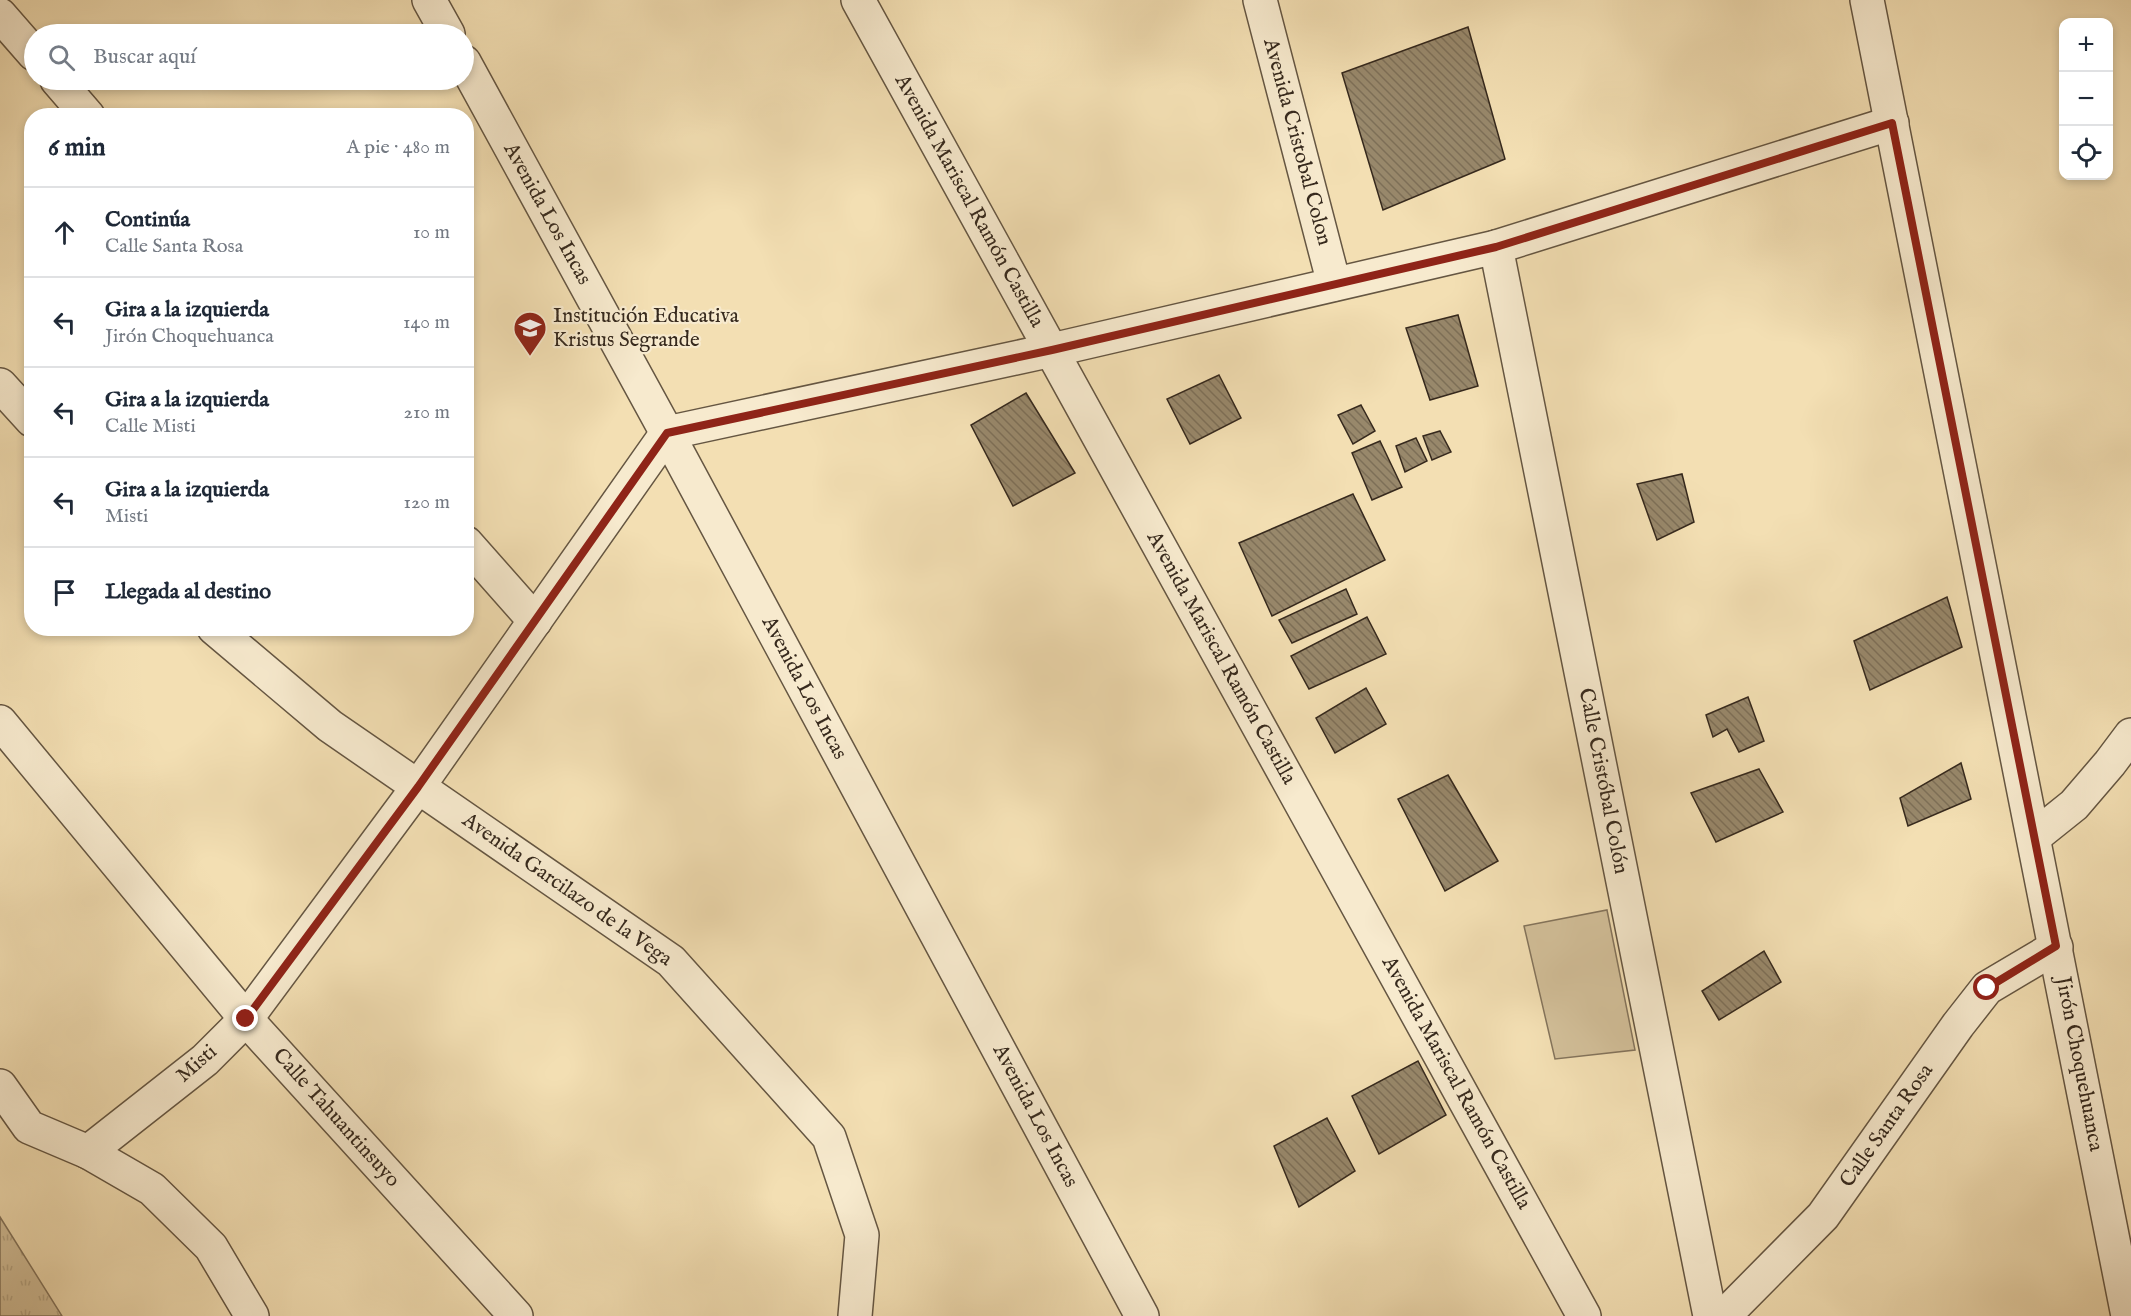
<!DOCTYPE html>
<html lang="es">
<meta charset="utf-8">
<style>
:root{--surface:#fff;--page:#f6f6f7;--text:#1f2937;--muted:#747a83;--line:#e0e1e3}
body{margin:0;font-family:"IM FELL English",serif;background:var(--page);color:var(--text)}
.controls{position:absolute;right:18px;top:18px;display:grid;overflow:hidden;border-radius:12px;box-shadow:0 3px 9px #0003}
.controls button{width:54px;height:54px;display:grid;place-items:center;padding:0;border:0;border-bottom:2px solid var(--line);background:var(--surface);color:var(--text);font:30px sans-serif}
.stop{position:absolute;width:18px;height:18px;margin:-14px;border:4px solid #8f2418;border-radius:50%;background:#fff}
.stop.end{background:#8f2418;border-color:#fff;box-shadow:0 2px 6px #0008}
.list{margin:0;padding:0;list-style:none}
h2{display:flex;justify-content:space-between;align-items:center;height:78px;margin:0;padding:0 24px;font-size:26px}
h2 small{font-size:20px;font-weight:400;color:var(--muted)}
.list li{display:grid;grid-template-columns:39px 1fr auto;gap:18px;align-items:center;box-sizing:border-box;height:90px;padding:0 24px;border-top:2px solid var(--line)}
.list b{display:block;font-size:22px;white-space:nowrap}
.list p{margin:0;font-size:20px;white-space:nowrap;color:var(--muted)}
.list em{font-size:20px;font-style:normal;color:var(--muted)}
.icon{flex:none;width:33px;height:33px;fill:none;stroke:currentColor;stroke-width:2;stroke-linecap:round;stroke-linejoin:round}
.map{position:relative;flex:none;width:2131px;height:1316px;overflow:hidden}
.search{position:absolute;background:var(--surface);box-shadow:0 3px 9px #0003;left:24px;top:24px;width:450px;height:66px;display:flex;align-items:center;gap:15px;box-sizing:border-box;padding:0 21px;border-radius:33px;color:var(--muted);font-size:22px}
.panel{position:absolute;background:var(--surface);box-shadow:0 3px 9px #0003;left:24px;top:108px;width:450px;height:528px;border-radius:24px}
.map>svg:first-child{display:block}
.grass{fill:url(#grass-tufts);stroke:#84745c;stroke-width:1.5}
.garden{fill:#d3c09a;stroke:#84745c;stroke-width:1.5}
.building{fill:url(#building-back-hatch);stroke:#36291d;stroke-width:1.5}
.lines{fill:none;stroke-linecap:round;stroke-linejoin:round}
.minor-casing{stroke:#655642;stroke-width:36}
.tertiary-casing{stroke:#655642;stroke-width:36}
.minor{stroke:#f7eace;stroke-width:33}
.tertiary{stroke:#f7eace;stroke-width:33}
.route{stroke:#8f2418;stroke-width:8}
.labels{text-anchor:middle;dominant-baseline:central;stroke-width:4.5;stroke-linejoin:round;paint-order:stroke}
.street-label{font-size:21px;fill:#36291d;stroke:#f7eace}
.poi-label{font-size:21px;fill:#36291d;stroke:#f7eace;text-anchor:start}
</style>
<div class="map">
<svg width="2131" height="1316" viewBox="0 0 2131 1316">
<defs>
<pattern id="grass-tufts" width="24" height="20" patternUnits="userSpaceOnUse" patternTransform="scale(1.5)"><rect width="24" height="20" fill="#d3c09a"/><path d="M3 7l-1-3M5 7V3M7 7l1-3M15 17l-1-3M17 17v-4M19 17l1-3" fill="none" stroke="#b6a584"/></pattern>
<pattern id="building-back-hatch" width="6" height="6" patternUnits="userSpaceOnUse" patternTransform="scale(1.5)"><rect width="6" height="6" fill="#98886b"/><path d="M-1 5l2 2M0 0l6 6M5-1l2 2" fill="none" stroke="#7d6f57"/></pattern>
</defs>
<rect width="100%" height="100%" fill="#f3dfb3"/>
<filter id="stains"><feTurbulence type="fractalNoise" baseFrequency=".00333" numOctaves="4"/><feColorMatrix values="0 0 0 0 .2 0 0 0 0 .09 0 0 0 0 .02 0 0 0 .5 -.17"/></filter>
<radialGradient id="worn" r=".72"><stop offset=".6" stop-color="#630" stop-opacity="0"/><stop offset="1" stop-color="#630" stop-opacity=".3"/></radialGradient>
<!-- grass -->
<polygon class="grass" points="0,1217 62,1316 0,1316"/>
<!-- garden -->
<polygon class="garden" points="1607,910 1635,1050 1555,1059 1524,926"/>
<!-- building -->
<g class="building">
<polygon points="1468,27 1505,159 1383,210 1342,73"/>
<polygon points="1458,315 1478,386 1430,400 1406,328"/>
<polygon points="1219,375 1241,418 1190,444 1167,399"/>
<polygon points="1026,393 1075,473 1013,506 971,425"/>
<polygon points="1361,405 1375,431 1353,444 1338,415"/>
<polygon points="1440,431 1451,452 1432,460 1423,436"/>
<polygon points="1416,438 1427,461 1405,472 1396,446"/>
<polygon points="1380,441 1402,487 1372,500 1352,453"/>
<polygon points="1682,474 1694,522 1657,540 1637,484"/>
<polygon points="1353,494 1385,560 1272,616 1239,543"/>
<polygon points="1346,589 1357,614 1292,643 1279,620"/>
<polygon points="1947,597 1962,647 1870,690 1854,641"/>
<polygon points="1367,617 1386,654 1309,689 1291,656"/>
<polygon points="1366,688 1386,724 1335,753 1316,718"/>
<polygon points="1748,697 1764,741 1739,752 1727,729 1713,737 1706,715"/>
<polygon points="1961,763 1971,799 1908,826 1900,798"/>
<polygon points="1759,769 1783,812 1716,842 1691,793"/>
<polygon points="1448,775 1498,861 1445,891 1398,799"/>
<polygon points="1764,951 1781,982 1719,1020 1702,991"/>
<polygon points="1418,1061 1446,1115 1379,1154 1352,1096"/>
<polygon points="1327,1118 1355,1171 1299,1207 1274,1146"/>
</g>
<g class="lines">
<!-- minor casing -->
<g class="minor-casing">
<g id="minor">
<polyline points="858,0 1584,1316"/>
<polyline points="1260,0 1334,284"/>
<polyline points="1867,0 2128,1316"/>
<polyline points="0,15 34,54"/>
<polyline points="57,80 88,116"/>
<polyline points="1496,247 1710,1316"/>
<polyline points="466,543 535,621"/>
<polyline points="0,722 246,1019 516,1316"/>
<polyline points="2034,837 2074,805 2110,763 2131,735"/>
<polyline points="0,1086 29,1127 88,1152 152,1189 211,1247 252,1316"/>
<polyline points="88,1152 205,1060 246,1019 418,787 667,433 1052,350 1496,247 1892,123"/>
<polyline points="1724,1316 1823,1216 1958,1025 1987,988 2056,947"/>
</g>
</g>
<!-- tertiary casing -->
<g class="tertiary-casing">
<g id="tertiary">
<polyline points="429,0 448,34"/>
<polyline points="464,62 667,433 1142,1316"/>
<polyline points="0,385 32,420"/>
<polyline points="214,628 330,726 671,961 829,1137 862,1235 855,1316"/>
</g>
</g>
<!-- minor -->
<use href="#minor" class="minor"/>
<!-- tertiary -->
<use href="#tertiary" class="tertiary"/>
</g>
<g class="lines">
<!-- route -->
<polyline class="route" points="246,1019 418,787 667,433 1052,350 1496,247 1892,123 2056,946 1987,988"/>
</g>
<!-- icons -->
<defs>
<g id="school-pin" transform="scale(1.725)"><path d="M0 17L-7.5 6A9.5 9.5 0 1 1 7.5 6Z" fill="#8f2418" stroke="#f7eace"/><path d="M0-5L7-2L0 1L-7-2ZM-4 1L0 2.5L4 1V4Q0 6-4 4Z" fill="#fff"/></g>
</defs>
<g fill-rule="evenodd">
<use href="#school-pin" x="530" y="328"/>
</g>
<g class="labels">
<!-- street labels -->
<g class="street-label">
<text transform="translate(1297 142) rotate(75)">Avenida Cristobal Colon</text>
<text transform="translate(969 201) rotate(61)">Avenida Mariscal Ramón Castilla</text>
<text transform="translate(547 214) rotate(61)">Avenida Los Incas</text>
<text transform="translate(1221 658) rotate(61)">Avenida Mariscal Ramón Castilla</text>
<text transform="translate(804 688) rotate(62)">Avenida Los Incas</text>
<text transform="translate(1603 781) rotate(79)">Calle Cristóbal Colón</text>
<text transform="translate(567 890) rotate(35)">Avenida Garcilazo de la Vega</text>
<text transform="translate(197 1064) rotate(-41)">Misti</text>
<text transform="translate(2079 1064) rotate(79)">Jirón Choquehuanca</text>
<text transform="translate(1456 1083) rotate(61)">Avenida Mariscal Ramón Castilla</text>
<text transform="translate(1035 1116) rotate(62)">Avenida Los Incas</text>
<text transform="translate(336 1118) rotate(48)">Calle Tahuantinsuyo</text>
<text transform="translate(1887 1126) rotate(-55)">Calle Santa Rosa</text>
</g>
<!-- poi labels -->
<g class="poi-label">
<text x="553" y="316">Institución Educativa<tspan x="553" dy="24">Kristus Segrande</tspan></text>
</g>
</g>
<rect width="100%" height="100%" filter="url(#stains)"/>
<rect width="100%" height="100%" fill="url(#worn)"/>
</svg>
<div class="controls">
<button>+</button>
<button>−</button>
<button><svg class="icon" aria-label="locate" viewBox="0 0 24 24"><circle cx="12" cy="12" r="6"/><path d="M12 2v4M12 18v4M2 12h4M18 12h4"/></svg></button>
</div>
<div class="stop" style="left:1987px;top:988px"></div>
<div class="stop end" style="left:246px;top:1019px"></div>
<div class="search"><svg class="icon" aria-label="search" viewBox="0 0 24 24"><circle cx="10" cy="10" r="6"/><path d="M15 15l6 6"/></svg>Buscar aquí</div>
<section class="panel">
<h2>6 min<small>A pie · 480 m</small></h2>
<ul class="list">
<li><svg class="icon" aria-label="ahead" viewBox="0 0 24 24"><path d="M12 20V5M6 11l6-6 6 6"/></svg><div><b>Continúa</b><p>Calle Santa Rosa</p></div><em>10 m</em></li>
<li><svg class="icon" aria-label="left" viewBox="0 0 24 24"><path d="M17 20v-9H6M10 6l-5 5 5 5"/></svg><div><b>Gira a la izquierda</b><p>Jirón Choquehuanca</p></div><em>140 m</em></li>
<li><svg class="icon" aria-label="left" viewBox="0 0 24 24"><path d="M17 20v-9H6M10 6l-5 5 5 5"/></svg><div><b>Gira a la izquierda</b><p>Calle Misti</p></div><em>210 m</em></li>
<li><svg class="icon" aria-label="left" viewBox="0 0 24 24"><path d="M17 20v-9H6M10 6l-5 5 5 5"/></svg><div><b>Gira a la izquierda</b><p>Misti</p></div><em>120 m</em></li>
<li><svg class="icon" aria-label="arrive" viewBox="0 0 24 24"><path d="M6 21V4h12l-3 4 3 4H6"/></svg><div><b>Llegada al destino</b></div></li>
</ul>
</section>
</div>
